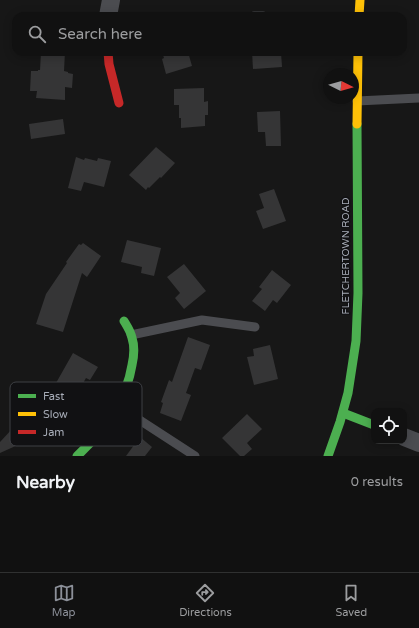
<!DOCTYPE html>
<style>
:root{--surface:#111;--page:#1a1a1a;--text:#f1f3f6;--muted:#9c9d9f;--line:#303131;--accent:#8c9099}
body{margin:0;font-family:"Varela Round",sans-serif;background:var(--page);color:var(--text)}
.controls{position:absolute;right:12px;bottom:12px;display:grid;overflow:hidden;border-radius:8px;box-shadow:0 2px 10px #0003}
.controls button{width:36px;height:36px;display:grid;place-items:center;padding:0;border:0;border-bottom:1px solid var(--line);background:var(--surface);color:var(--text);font:20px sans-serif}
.compass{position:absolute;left:323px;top:68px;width:36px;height:36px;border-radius:50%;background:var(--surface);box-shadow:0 2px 10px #0003;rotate:95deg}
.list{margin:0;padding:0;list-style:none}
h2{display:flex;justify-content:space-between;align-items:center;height:52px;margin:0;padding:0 16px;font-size:17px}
h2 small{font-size:13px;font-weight:400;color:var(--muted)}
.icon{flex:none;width:22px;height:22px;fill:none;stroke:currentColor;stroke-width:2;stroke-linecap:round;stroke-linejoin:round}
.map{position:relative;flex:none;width:419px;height:456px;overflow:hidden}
.search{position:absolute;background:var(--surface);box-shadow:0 2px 10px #0003;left:12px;right:12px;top:12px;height:44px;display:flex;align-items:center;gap:10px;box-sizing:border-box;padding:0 14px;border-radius:12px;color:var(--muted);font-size:15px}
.sheet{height:116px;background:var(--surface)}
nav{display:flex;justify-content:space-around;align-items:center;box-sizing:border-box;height:56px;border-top:1px solid var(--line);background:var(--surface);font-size:11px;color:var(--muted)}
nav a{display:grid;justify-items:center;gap:2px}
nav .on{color:var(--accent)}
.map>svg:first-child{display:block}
.building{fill:#353536}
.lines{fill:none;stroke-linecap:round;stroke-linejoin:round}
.lane{stroke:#4b4c50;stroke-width:9}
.street{stroke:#4b4c50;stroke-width:18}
.fast{stroke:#4caf50;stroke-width:9}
.slow{stroke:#ffc107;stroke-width:9}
.jam{stroke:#c62828;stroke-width:9}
.labels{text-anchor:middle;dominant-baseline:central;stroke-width:3;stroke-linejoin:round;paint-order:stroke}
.street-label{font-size:10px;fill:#a8adb8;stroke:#111113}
.key{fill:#111113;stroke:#3e4045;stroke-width:1}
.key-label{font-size:11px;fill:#a8adb8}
</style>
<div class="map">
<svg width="419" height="456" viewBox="0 0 419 456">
<rect width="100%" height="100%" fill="#171717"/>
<!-- building -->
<g class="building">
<polygon points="41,52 65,52 64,71 68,72 68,73 73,74 72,88 65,87 65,100 36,98 37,91 30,91 31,71 38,71 38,70 40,70"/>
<polygon points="162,52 188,52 192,66 166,74 162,59 164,58"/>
<polygon points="252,52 281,52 282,67 253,69"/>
<polygon points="204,88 204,102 208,101 208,115 205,115 205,126 181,128 181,118 179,118 179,105 174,105 174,89"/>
<polygon points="280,111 281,146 266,146 265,132 258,132 257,112"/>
<polygon points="63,119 65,134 31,139 29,124"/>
<polygon points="156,147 175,163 161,178 160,177 149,188 148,187 146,190 129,175"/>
<polygon points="76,157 84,160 85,158 97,161 98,158 111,161 104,187 84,182 81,191 68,188"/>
<polygon points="274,189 286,221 263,229 256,211 264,208 259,194"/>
<polygon points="127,240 161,248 154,276 141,273 142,267 121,262"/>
<polygon points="83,243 101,256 87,277 82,273 63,332 36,324 46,294 67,263 66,262 79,244 81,245"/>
<polygon points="184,264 206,291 184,309 175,298 180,293 167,277"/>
<polygon points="272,270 291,285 277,303 273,300 265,311 252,301 262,289 259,287"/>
<polygon points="188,337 210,345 201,370 195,368 186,393 191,395 181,421 160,413 163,403 161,402 169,380 172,382"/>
<polygon points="270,345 278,379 254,385 247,357 254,356 253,349"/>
<polygon points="73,353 98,367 90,380 86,378 65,415 56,424 51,419 39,432 23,417 56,383"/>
<polygon points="247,414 262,429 247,443 252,449 244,456 240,456 222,438"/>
<polygon points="13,428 20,444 0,453 0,442"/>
<polygon points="140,437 152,447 145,456 126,456"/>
</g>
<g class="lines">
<!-- lane -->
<g class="lane">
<polyline points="254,16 263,16"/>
<polyline points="357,101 419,98"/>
<polyline points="131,335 202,320 255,327"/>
<polyline points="118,406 195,456"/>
</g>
<!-- street -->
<g class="street">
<polyline points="108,16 111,0"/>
<polyline points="404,437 419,443"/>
</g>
<!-- fast -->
<g class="fast">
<polyline points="343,413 374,425"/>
<path d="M77 456C104 431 126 402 132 365 134 356 135 347 132 338 131 332 127 326 124 321"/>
<polyline points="328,456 340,422 348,393 356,341 358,293 357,124"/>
</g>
<!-- slow -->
<g class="slow">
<polyline points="359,16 360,0"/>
<polyline points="357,124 358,52"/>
</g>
<!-- jam -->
<polyline class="jam" points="108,52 109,64 119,103"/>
</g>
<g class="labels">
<!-- street labels -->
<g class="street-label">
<text transform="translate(346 256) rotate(-90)">FLETCHERTOWN ROAD</text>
</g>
</g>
<!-- legend -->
<rect x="10" y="382" width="132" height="64" rx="6" class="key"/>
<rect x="18" y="394" width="18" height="4" fill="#4caf50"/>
<rect x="18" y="412" width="18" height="4" fill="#ffc107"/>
<rect x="18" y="430" width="18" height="4" fill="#c62828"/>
<g class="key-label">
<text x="43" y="400">Fast</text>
<text x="43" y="418">Slow</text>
<text x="43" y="436">Jam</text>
</g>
</svg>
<div class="controls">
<button><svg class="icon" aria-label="locate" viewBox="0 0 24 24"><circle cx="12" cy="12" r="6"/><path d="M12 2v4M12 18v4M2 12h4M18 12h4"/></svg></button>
</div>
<svg class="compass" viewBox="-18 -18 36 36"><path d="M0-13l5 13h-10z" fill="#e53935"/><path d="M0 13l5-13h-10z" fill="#9c9d9f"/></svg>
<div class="search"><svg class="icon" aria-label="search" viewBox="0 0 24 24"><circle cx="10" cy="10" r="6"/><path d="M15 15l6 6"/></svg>Search here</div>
</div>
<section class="sheet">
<h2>Nearby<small>0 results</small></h2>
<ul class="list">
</ul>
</section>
<nav>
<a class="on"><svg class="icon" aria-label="map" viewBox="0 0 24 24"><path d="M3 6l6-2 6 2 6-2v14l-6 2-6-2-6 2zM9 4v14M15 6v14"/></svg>Map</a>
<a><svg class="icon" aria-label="directions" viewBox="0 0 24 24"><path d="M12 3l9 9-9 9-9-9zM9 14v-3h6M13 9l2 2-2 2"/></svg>Directions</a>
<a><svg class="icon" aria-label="saved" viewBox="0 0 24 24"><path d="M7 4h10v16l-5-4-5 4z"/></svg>Saved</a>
</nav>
